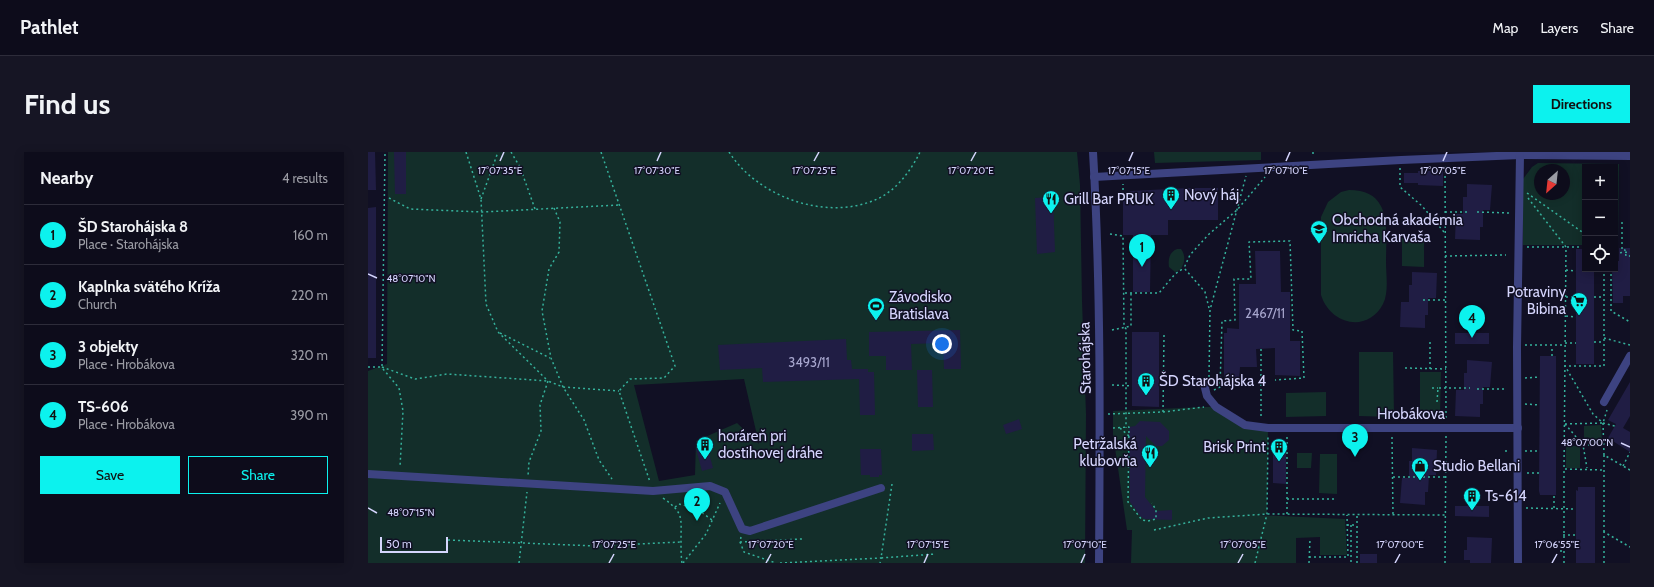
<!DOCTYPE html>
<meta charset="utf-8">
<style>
:root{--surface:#0d0c1b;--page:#161524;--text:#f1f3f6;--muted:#9a9ba3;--line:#2d2c3a;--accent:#0cf2ee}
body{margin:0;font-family:Cabin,sans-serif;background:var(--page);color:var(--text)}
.controls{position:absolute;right:12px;top:12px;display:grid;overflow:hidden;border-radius:0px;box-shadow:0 2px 10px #0003}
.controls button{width:36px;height:36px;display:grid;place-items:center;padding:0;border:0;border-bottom:1px solid var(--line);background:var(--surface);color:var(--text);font:20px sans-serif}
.compass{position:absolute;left:1166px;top:12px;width:36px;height:36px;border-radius:50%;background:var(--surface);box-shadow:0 2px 10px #0003;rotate:207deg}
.scale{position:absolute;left:12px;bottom:10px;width:68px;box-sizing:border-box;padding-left:4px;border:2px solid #d5d5fd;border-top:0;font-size:11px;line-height:14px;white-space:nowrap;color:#d5d5fd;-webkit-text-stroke:3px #111024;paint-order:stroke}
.you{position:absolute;left:574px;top:192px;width:14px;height:14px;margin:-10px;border:3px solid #fff;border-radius:50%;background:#1a73e8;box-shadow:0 0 0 6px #1a73e833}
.badge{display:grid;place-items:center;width:26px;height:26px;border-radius:50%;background:var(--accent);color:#111;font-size:13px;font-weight:700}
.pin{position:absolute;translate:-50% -33px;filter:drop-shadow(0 1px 2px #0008)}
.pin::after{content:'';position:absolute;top:21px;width:14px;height:12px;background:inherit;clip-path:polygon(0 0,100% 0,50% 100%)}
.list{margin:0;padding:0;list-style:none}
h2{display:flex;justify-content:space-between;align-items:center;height:52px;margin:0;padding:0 16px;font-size:17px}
h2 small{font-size:13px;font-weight:400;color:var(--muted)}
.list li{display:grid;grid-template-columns:26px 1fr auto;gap:12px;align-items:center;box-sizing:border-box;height:60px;padding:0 16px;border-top:1px solid var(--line)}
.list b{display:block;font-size:15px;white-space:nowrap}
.list p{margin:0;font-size:13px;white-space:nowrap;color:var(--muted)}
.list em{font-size:13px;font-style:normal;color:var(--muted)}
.actions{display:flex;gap:8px;padding:12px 16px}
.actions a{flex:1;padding:9px 0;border:1px solid var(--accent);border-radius:0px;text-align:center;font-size:14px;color:var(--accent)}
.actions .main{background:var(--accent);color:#111}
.icon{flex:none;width:22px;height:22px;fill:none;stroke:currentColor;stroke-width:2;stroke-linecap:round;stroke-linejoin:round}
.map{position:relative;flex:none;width:1262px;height:411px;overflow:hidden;border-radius:0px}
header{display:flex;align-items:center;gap:24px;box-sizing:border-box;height:56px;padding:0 20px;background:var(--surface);border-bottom:1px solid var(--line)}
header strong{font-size:19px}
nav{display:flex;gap:22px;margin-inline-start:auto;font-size:14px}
.intro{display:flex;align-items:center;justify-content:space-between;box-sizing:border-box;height:96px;padding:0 24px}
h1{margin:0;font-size:28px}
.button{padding:10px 18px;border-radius:0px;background:var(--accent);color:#111;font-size:14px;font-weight:700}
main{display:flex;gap:24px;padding:0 24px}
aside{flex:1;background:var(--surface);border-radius:0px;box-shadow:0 2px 10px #0003}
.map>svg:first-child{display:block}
.green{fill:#132e2a;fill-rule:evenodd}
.building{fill:#201d44}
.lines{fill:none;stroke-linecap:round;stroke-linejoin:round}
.path{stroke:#35b19b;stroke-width:1.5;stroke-dasharray:2 3;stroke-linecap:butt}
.street{stroke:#3d4381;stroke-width:8}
.ticks{fill:none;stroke:#d5d5fd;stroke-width:1.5}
.labels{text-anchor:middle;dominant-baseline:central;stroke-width:3;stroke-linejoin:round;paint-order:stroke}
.number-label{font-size:13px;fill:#a8a7cf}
.poi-label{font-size:15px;fill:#d5d5fd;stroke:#111024;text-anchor:start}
.street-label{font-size:15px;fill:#d5d5fd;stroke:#111024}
.ticks-label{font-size:10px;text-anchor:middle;fill:#d5d5fd;stroke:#111024;stroke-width:3;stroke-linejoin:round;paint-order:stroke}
</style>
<header>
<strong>Pathlet</strong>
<nav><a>Map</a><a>Layers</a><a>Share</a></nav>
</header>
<div class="intro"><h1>Find us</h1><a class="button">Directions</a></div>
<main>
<aside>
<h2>Nearby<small>4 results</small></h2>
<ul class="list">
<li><span class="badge">1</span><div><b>ŠD Starohájska 8</b><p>Place · Starohájska</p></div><em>160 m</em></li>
<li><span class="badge">2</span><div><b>Kaplnka svätého Kríža</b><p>Church</p></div><em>220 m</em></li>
<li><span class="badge">3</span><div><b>3 objekty</b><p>Place · Hrobákova</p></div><em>320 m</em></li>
<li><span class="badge">4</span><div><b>TS-606</b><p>Place · Hrobákova</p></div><em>390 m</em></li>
</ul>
<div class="actions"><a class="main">Save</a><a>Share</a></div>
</aside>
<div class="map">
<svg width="1262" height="411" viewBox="0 0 1262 411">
<rect width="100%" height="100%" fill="#111024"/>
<!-- green -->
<g class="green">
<path d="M20 0H709L712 33 714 149 718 262 717 411H0V219L19 212ZM376 227 391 292 369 271 328 289 327 323 291 329 266 233Z"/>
<polygon points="786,0 893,0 893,8 787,11"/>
<path d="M1170 11 1251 12 1250 93H1247V15H1217V93H1155V27L1164 15ZM1172 18H1196V42H1172Z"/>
<path d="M981 38C1025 38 1018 78 1018 110 1018 123 1021 140 1015 152 999 182 962 172 953 143V65L960 50 973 40Z"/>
<polygon points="1056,85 1056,115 1034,114 1034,86"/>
<path d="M809 97H813C818 104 817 111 812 118L807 120 801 115C800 108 801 100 809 97Z"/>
<polygon points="991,200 1025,200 1026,265 991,264"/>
<polygon points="1052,220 1073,220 1072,263 1052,263"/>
<polygon points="958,240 958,264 918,265 918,241"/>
<polygon points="835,255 848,255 877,273 900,276 899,362 890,363 977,367 979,403 952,403 952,385 928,386 928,411 763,411 764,378 759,378 745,282 745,259"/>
<polygon points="1233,273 1234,290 1216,290 1216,274"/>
<rect x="1198" y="294" width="14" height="22"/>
<polygon points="929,301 944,301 943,316 929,316"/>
<polygon points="952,302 969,302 969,342 951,341"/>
</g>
<!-- building -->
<g class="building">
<polygon points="0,0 7,0 8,38 0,38"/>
<polygon points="26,0 38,0 38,42 27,42"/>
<polygon points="1050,19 1075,19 1075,34 1050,33 1050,31 1036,31 1036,21 1050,21"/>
<polygon points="1099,32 1124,33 1122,58 1115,58 1115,75 1112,75 1112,88 1087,87 1088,62 1095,62 1095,45 1099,45"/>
<polygon points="822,36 850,36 850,68 800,68 800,83 783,83 782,140 765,140 765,83 755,83 755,48 762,39"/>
<polygon points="685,45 687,100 669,102 667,46"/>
<polygon points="8,55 8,206 0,206 0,56"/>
<polygon points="1251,96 1262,96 1262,144 1255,144 1255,151 1245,151 1244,117 1247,117 1247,109 1251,109"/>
<polygon points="1208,97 1217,97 1217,117 1226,117 1226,212 1208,212"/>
<polygon points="887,99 912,99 913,140 922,140 922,189 932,189 932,224 907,223 907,196 888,197 889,215 872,215 871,231 856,232 856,181 859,181 859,176 871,177 871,132 888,132"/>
<polygon points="1044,120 1069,121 1068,146 1060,146 1060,163 1057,163 1057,176 1032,175 1033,150 1041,150 1041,133 1044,133"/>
<polygon points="592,178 593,217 576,217 575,191 543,192 544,218 518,218 518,204 501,204 501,180"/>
<polygon points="764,180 791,180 791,255 764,254"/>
<rect x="1087" y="181" width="34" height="11"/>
<polygon points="478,187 479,208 483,208 484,217 500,217 500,220 506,220 507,263 492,263 491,227 395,230 394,216 352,218 350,193"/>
<polygon points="1172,204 1188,204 1188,343 1172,343 1171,339"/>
<polygon points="1099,208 1124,210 1122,235 1115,235 1115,252 1112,252 1112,265 1087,264 1088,238 1096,238 1096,221 1099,221"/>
<polygon points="549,218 564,218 565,255 550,255"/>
<polygon points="1262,230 1262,264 1255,276 1262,280 1262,300 1240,286 1248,272 1240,268"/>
<polygon points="651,267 654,277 638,282 635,273"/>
<polygon points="772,269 792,270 801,279 801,288 794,294 788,294 778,284 777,345 788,359 804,358 804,368 777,367 773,365 762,350 761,275 767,274"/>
<polygon points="544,282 565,282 566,298 544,299"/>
<polygon points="339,294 345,316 334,319 328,297"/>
<polygon points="1044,296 1069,298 1068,323 1061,323 1060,340 1057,340 1057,353 1032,351 1034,326 1041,326 1041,309 1044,309"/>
<polygon points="492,297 513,297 514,323 511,323 511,325 502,325 502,323 493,323"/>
<polygon points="905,297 918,297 918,332 905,331"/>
<polygon points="1210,335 1227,335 1227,411 1208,411 1208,338 1210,339"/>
<polygon points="1087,354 1121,354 1121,365 1087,364"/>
<polygon points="1099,385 1124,386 1123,411 1102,411 1102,408 1096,408 1096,398 1099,398"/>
<rect x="992" y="402" width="17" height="9"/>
</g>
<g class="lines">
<!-- path -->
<g class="path">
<polyline points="98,0 113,47 118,152 130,180 180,229 172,253 173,279 161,310 160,324"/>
<polyline points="143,0 152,15 167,57"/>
<polyline points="233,0 307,214 296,226 262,227 251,239 282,330"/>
<path d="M361 0C390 45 457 69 507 48 527 40 543 19 552 0"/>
<polyline points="945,0 945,5"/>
<polyline points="1077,14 1078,268"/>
<polyline points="1032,16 1032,35 1054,54 1076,80"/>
<polyline points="755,38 755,32"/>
<polyline points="1159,41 1217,82"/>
<polyline points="21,46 42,57 114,60 251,53"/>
<polyline points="1160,46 1198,95 1196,317 1236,318"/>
<polyline points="113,47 130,0"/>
<polyline points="186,56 192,70 191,100 181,117 174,159 183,206 195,235 216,268 231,308 244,327"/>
<polyline points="1077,60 1101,60"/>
<polyline points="1109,60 1143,61"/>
<polyline points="1254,70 1254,98 1257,98 1258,104 1262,104"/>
<polyline points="742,82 755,84 756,174 758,177 758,276"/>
<polyline points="1159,95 1217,95"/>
<polyline points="1247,101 1262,100"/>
<polyline points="1077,104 1138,103"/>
<polyline points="1236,117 1236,214 1197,214 1225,262 1235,271 1247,274"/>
<polyline points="1243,117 1243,159 1262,170"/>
<polyline points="1198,118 1208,119"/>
<polyline points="1226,118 1236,117"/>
<polyline points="757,141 791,141 807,122 816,116"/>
<polyline points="1198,145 1208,145"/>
<polyline points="1226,145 1236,145"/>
<polyline points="1055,148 1077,148"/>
<polyline points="841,156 837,140 816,116 822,103 840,83 869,58 897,25"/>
<polyline points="1198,164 1208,165"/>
<polyline points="744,178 763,174 763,141"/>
<polyline points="132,181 182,206"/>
<polyline points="1236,186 1262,193"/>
<polyline points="1062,190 1062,217"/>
<polyline points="1226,190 1236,190"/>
<polyline points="1197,191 1208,191"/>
<polyline points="1157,193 1197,193"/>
<polyline points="893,197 893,267"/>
<polyline points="1184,204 1184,194"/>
<polyline points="0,215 14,215 17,0"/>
<polyline points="14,215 47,227 79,222 180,229 195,235 251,239"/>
<polyline points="1037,216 1078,217"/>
<polyline points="15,217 31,236 35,259 32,315"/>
<polyline points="841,225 842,158 878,24"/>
<polyline points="1157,226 1171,225"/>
<polyline points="744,233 764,234"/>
<polyline points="1064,236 1070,236"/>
<polyline points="1109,237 1137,237"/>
<polyline points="846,238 852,235 854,169 867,168 866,127 883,127 881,90 922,89 925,178 934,179 936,226 907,228"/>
<polyline points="1069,250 1070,236 1102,236"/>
<polyline points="1157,252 1171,253"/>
<polyline points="795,260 796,183"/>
<polyline points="740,262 795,260 836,255"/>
<polyline points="1235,271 1236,303"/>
<polyline points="1197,272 1235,271 1239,258"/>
<polyline points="1197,272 1215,293 1219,316"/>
<polyline points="745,276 761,275 760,350 774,368 780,369 788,367 788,358 784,351"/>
<polyline points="752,276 761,284"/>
<polyline points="919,285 919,363"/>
<polyline points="1024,285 1025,363"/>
<polyline points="1215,293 1235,293"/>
<polyline points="1137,299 1141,299"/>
<polyline points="1157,299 1171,299"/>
<polyline points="1255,314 1262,300"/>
<polyline points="1159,321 1171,321"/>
<polyline points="1025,325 1047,325"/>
<polyline points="1055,325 1078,325"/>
<polyline points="524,332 513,406 567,402"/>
<path d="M295 346C316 361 313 365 313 389 313 396 313 404 314 411"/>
<polyline points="919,347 966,347"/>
<polyline points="307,355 311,352 329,357 344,368"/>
<polyline points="1158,356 1208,357"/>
<polyline points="1186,356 1186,343"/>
<polyline points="979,373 989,373"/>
<polyline points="983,373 983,411"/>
<polyline points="786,378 840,366 899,362 1077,363"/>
<polyline points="1236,380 1236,303 1262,318"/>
<polyline points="1195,383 1208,383"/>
<polyline points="373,385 372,390 376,400 408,411"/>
<polyline points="80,388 228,394 313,390"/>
<polyline points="372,390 434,387"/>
<polyline points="1192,399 1196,399"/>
<polyline points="941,405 980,405 979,363"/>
<polyline points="151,411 159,340"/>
<polyline points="315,411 338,382 352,351"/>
<polyline points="412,411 513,406 512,411"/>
<polyline points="887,411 899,362 900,284"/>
<polyline points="941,411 942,387"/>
<polyline points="989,411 989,363"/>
<polyline points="1077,411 1078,284"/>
<polyline points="1196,411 1196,317"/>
<polyline points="1236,411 1236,380 1262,395"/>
</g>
<!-- street -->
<g class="street">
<path d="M725 0C733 137 732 274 731 411"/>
<polyline points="726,25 1033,8 1152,3 1262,4"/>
<polyline points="836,232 839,244 848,255 877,273 900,276 1150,276"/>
<polyline points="1236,250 1262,204"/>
<polyline points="0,322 285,339 342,334 357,340 374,377 382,379 513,336"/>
<polyline points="1150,411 1149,195 1152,3"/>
</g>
</g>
<!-- ticks -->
<path class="ticks" d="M132 9 136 0M289 9 293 0M446 9 451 0M603 9 608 0M761 9 765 0M918 9 922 0M1075 9 1079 0M0 122 9 126M1253 291 1262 295M0 356 9 361M241 411 246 402M398 411 403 402M556 411 560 402M713 411 717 402M870 411 875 402M1027 411 1032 402M1184 411 1189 402"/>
<!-- icons -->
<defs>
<g id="building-pin" transform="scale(0.9)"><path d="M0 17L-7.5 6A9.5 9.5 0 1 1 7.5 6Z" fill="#0cf2ee" stroke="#111024"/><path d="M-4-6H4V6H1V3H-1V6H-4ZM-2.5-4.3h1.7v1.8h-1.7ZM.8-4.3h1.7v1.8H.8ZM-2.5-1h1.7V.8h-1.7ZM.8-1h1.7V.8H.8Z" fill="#111"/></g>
<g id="restaurant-pin" transform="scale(0.9)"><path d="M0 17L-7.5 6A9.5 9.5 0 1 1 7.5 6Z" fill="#0cf2ee" stroke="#111024"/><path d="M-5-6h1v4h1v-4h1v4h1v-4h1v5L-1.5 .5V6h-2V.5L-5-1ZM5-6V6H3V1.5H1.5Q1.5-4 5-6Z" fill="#111"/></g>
<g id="school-pin" transform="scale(0.9)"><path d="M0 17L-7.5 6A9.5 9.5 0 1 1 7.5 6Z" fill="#0cf2ee" stroke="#111024"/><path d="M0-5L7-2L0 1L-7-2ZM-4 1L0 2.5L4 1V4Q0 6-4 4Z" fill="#111"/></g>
<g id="supermarket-pin" transform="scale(0.9)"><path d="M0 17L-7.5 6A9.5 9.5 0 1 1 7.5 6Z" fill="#0cf2ee" stroke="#111024"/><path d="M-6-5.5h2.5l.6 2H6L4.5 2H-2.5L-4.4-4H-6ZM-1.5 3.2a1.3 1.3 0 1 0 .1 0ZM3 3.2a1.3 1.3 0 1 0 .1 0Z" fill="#111"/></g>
<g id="stadium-pin" transform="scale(0.9)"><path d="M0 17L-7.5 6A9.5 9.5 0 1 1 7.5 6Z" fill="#0cf2ee" stroke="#111024"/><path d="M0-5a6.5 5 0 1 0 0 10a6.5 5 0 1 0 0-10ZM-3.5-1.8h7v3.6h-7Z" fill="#111"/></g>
<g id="shop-pin" transform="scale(0.9)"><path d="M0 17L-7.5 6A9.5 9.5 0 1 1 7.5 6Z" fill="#0cf2ee" stroke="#111024"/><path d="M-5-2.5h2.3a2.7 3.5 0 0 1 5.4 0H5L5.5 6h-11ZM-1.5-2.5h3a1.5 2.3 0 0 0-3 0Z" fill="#111"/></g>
</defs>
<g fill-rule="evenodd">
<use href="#building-pin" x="803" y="43"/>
<use href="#restaurant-pin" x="683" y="47"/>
<use href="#school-pin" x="951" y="77"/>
<use href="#supermarket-pin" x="1211" y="149"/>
<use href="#stadium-pin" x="508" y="154"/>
<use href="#building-pin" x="778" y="229"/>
<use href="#building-pin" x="337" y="293"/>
<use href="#building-pin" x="911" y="295"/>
<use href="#restaurant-pin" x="782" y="301"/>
<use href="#shop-pin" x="1052" y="314"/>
<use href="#building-pin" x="1104" y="344"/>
</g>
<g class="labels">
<!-- number labels -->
<g class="number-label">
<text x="897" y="161">2467/11</text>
<text x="441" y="210">3493/11</text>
</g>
<!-- poi labels -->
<g class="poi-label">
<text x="816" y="43">Nový háj</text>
<text x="696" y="47">Grill Bar PRUK</text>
<text x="964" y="68">Obchodná akadémia<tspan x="964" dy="17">Imricha Karvaša</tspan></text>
<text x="1198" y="140" text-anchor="end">Potraviny<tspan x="1198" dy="17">Bibina</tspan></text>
<text x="521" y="145">Závodisko<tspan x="521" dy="17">Bratislava</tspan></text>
<text x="791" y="229">ŠD Starohájska 4</text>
<text x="350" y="284">horáreň pri<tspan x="350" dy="17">dostihovej dráhe</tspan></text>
<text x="769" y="292" text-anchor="end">Petržalská<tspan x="769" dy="17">klubovňa</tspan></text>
<text x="898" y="295" text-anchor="end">Brisk Print</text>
<text x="1065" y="314">Studio Bellani</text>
<text x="1117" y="344">Ts-614</text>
</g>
<!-- street labels -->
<g class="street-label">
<text transform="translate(717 206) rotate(-91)">Starohájska</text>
<text x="1043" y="262">Hrobákova</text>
</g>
</g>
<g class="ticks-label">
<text x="132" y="22">17°07'35"E</text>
<text x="289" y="22">17°07'30"E</text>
<text x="446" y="22">17°07'25"E</text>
<text x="603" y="22">17°07'20"E</text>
<text x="761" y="22">17°07'15"E</text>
<text x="918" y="22">17°07'10"E</text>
<text x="1075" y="22">17°07'05"E</text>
<text x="43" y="130">48°07'10"N</text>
<text x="1219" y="294">48°07'00"N</text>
<text x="43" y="364">48°07'15"N</text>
<text x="246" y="396">17°07'25"E</text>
<text x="403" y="396">17°07'20"E</text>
<text x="560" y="396">17°07'15"E</text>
<text x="717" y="396">17°07'10"E</text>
<text x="875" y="396">17°07'05"E</text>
<text x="1032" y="396">17°07'00"E</text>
<text x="1189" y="396">17°06'55"E</text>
</g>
</svg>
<div class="controls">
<button>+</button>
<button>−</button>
<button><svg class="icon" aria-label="locate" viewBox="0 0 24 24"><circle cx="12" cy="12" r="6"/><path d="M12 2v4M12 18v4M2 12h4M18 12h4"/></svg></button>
</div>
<svg class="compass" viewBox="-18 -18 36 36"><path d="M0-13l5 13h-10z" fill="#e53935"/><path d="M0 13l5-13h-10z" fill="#9a9ba3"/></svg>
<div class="scale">50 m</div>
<div class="you"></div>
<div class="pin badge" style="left:774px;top:115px">1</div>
<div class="pin badge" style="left:329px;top:369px">2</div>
<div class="pin badge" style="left:987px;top:305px">3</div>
<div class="pin badge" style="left:1104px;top:186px">4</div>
</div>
</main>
